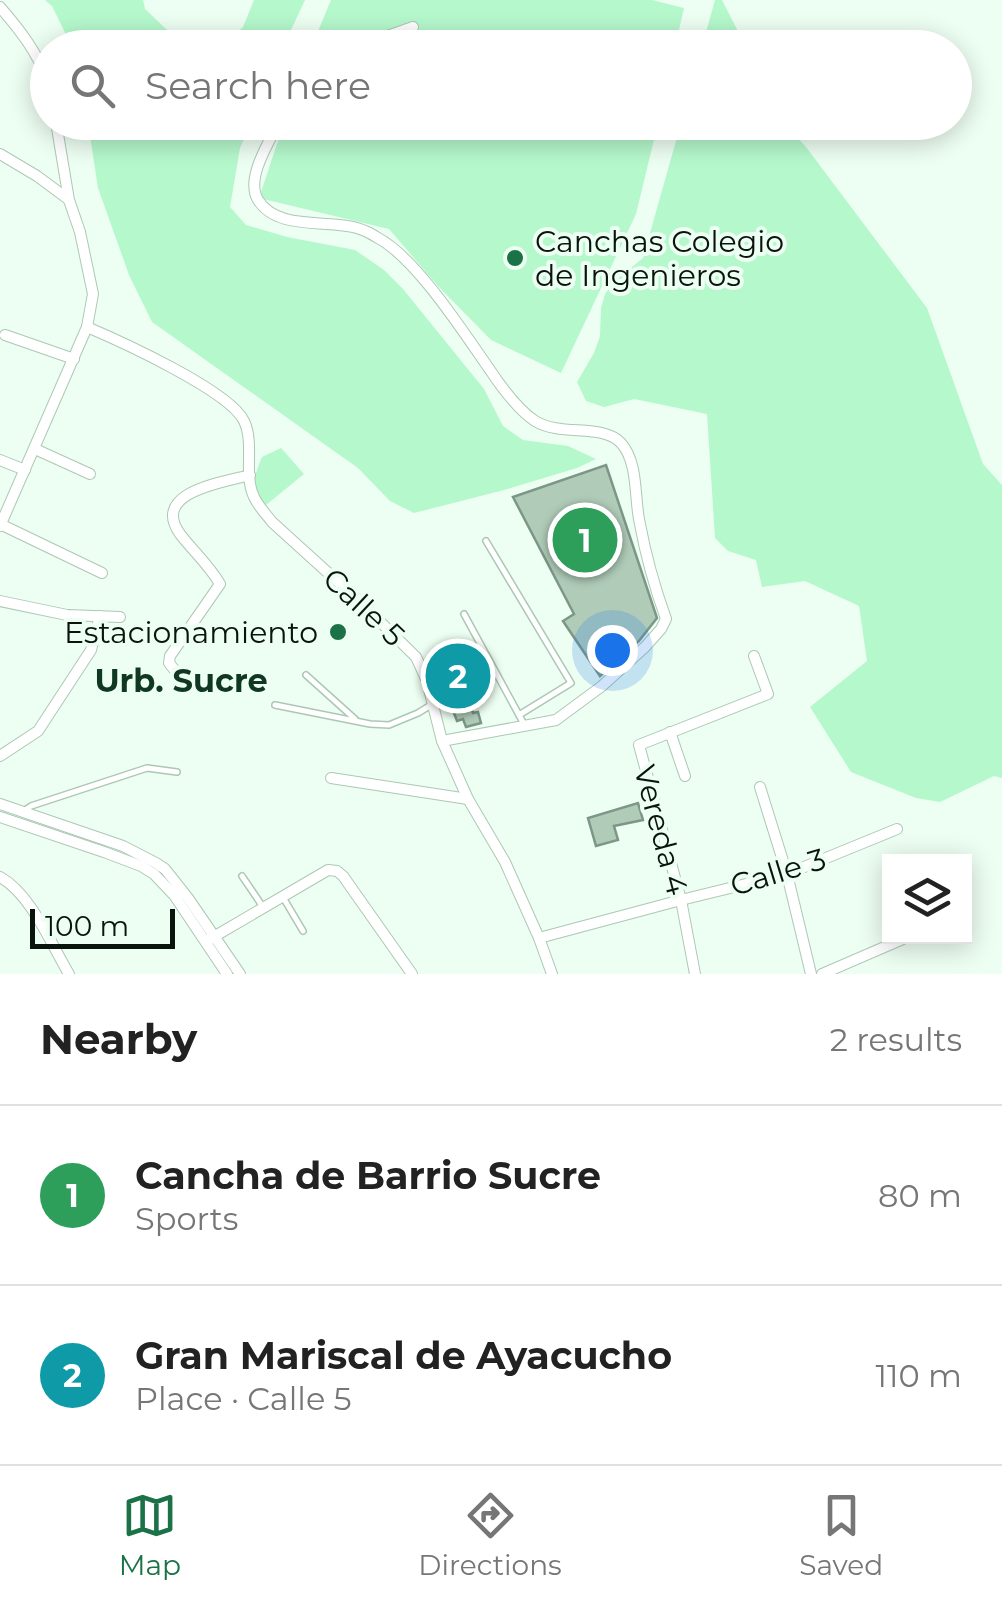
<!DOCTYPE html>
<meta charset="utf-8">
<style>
:root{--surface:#fff;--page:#f6f6f6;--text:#222;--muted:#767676;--line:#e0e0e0;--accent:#1b7246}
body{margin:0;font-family:Montserrat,sans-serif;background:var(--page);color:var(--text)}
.controls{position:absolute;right:30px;bottom:30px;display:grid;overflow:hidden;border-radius:0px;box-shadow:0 5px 25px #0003}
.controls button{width:90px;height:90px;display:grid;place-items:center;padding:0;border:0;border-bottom:2px solid var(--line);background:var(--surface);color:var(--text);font:50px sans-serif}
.scale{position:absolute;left:30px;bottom:25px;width:145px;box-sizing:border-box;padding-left:10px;border:5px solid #09140d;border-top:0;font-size:28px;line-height:35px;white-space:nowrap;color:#09140d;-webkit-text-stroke:8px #edfef2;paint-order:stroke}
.you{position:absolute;left:612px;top:650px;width:35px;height:35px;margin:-25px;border:8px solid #fff;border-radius:50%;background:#1a73e8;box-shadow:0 0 0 15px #1a73e833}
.badge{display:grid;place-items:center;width:65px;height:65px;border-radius:50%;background:var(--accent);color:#fff;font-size:32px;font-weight:700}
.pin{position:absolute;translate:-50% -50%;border:5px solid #fff;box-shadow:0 2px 10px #0006}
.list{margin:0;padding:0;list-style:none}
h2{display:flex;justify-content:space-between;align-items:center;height:130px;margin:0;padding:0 40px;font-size:42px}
h2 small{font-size:32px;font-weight:400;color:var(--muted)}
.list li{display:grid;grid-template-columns:65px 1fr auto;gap:30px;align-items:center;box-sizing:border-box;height:180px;padding:0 40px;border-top:2px solid var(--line)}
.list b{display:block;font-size:38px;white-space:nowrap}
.list p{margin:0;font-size:32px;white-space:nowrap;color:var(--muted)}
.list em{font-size:32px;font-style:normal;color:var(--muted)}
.icon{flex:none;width:55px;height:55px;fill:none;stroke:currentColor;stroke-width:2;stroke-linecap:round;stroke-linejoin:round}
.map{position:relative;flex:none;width:1002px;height:974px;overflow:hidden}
.search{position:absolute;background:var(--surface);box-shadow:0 5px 25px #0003;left:30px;right:30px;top:30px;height:110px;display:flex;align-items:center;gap:25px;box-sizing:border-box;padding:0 35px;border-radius:55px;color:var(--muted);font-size:38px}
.sheet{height:490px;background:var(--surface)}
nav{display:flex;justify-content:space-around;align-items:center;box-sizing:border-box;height:140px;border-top:2px solid var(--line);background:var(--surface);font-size:28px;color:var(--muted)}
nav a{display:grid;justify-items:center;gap:5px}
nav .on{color:var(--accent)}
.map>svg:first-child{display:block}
.green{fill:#b5f8cc}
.building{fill:#b0ccb9;stroke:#7c9785;stroke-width:2.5}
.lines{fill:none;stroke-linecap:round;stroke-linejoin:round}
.service-casing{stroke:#acc8b5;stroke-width:8}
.minor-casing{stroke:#acc8b5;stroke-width:12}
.service{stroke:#fff;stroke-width:5}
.minor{stroke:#fff;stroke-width:10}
.poi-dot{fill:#1b7246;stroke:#edfef2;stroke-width:4}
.labels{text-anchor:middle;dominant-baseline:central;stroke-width:8;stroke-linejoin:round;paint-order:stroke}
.poi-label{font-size:30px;fill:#09140d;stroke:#edfef2;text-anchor:start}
.street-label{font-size:30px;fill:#09140d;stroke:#edfef2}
.neighbourhood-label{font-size:32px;font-weight:bold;fill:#0f3721;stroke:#edfef2}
</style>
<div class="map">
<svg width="1002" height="974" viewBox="0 0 1002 974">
<rect width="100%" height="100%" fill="#edfef2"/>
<!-- green -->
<g class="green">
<polygon points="45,0 143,0 145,9 185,47 72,47 52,6"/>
<polygon points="254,0 305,0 283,47 221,47 243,27"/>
<polygon points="331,0 652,0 684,8 675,47 311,48"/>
<polygon points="715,0 722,0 746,47 702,47"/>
<polygon points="88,123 251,123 240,148 230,207 246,225 287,237 355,250 384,270 403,289 484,389 503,426 523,440 568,446 596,459 577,468 504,490 414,513 390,501 358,468 152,322 129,275 98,188"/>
<polygon points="284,123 658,123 636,214 561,373 491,340 438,286 389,229 259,198"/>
<polygon points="681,123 784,123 806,147 927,308 983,464 1002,485 1002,778 994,776 940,802 916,798 851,772 810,707 867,661 859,606 805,581 762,587 756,560 728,551 715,538 707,414 634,399 604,407 586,401 577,382 594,353 600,336 601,308 605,294 614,282 643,258"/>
<path d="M281 448 304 474 266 505C249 488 254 477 262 457Z"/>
</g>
<!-- building -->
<g class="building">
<polygon points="606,465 657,618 639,641 600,676 563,621 574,614 513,497"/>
<polygon points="466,656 478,682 464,689 473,713 478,712 481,723 466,727 463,719 457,721 438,671"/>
<polygon points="638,803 643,820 614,826 618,840 596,846 588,818"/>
</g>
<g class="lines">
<!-- service casing -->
<g class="service-casing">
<g id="service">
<polyline points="486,541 571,683 519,715"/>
<polyline points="464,614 525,726"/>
<polyline points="306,675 355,719"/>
<polyline points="275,705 370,724 389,725 418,713 431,705"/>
<polyline points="25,810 31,806 147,768 177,772"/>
<polyline points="242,876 263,907"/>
<polyline points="284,899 303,931"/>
</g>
</g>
<!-- minor casing -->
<g class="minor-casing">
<g id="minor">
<path d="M0 7C20 30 37 52 48 81"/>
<polyline points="354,48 413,27"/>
<path d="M279 122C269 142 245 179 258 200 277 231 327 219 357 228 364 230 372 234 378 238 416 258 464 333 490 370 502 388 517 409 535 421 561 437 603 423 621 443 639 463 634 500 640 524 646 557 655 588 666 619L661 629 645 647 602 686 556 720 442 741"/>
<polyline points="0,154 37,176 68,199"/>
<path d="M87 327C120 341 230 391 244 421 255 444 243 474 254 497 258 506 266 514 272 522L358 600 416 657 427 681 442 741 468 799 505 862 539 938 552 974"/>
<polyline points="5,335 74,359"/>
<polyline points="35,449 90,474"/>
<polyline points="0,460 25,470"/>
<polyline points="0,524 102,573"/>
<polyline points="0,526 87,327 93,294 80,232 69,200 56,122"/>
<polyline points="0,601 67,615 120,617"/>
<path d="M186 684 169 663 170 656 220 584C209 565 193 551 180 534 150 492 224 482 250 475"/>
<polyline points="670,732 685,776"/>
<polyline points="0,756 38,731 91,650 100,616"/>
<polyline points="331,778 468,799"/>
<polyline points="760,787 787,874 811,974"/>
<polyline points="0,804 123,846 156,863 165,869 188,898 240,974"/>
<polyline points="0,817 104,852 141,866 154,874 174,895 227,974"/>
<path d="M0 877C31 894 51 944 69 974"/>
<polyline points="964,913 966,913"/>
<polyline points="539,938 681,900 787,874 897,829"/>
<polyline points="210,939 328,870 337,871 343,876 412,974"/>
<polyline points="695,974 681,900 639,745 768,694 754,656"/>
<polyline points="822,974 910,936"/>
</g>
</g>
<!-- service -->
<use href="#service" class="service"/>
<!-- minor -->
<use href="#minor" class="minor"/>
</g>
<!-- markers -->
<g class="poi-dot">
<circle cx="515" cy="258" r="10"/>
<circle cx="338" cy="632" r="10"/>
</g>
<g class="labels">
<!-- poi labels -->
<g class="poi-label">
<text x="535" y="241">Canchas Colegio<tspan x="535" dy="34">de Ingenieros</tspan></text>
<text x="318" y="632" text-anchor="end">Estacionamiento</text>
</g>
<!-- street labels -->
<g class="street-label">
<text transform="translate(364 607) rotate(43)">Calle 5</text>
<text transform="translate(661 830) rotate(75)">Vereda 4</text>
<text transform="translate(778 872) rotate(-17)">Calle 3</text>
</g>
<!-- neighbourhood labels -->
<g class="neighbourhood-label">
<text x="181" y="680">Urb. Sucre</text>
</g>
</g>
</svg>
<div class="controls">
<button><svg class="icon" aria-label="layers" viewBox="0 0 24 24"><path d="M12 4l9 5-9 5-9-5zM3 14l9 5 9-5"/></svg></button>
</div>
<div class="scale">100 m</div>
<div class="you"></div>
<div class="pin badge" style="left:585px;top:540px;background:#2e9e5b">1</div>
<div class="pin badge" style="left:458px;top:676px;background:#0f9aa8">2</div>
<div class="search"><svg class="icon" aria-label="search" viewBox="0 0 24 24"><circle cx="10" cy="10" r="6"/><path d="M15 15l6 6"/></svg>Search here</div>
</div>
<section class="sheet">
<h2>Nearby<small>2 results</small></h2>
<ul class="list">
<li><span class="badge" style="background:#2e9e5b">1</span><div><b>Cancha de Barrio Sucre</b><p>Sports</p></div><em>80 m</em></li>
<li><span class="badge" style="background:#0f9aa8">2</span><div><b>Gran Mariscal de Ayacucho</b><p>Place · Calle 5</p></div><em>110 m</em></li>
</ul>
</section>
<nav>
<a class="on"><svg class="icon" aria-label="map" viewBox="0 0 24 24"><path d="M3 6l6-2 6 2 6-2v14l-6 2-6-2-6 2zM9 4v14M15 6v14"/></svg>Map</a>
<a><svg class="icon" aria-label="directions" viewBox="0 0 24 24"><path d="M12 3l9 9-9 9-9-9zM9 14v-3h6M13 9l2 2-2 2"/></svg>Directions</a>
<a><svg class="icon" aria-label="saved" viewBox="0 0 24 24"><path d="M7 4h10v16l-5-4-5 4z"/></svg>Saved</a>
</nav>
